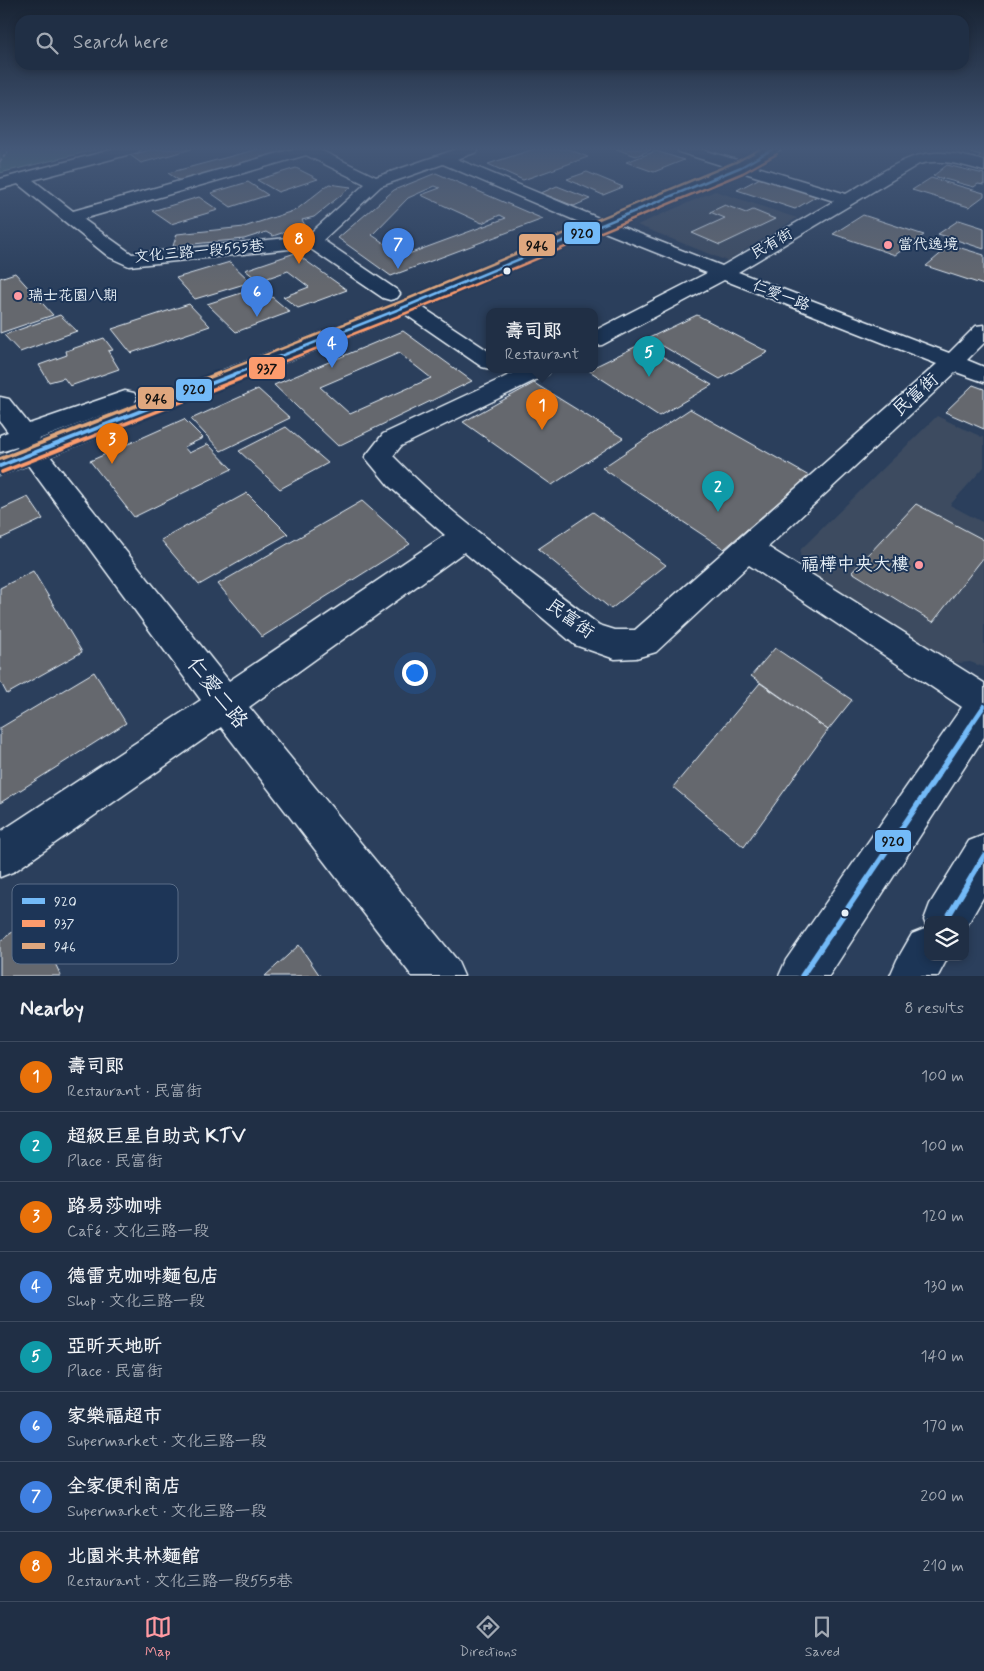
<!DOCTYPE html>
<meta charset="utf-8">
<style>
:root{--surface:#202f45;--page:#28374c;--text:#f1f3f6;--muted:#a2a9b3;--line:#3d4a5e;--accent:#ff9aa2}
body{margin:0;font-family:Mynerve,"LXGW WenKai TC",sans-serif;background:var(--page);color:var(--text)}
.controls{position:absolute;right:15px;bottom:15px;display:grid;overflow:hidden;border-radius:10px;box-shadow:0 2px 8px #0003}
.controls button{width:45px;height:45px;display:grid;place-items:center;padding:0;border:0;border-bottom:1px solid var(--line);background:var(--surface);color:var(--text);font:25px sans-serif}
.you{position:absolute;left:414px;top:672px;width:18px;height:18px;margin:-12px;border:4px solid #fff;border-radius:50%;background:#1a73e8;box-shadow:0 0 0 8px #1a73e833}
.badge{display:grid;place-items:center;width:32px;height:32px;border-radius:50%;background:var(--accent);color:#fff;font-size:16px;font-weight:700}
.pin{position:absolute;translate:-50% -41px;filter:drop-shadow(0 1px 2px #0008)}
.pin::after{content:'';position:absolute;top:26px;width:18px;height:15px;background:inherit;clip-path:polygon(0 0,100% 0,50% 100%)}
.popup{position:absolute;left:486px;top:308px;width:112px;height:65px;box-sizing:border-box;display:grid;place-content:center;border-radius:10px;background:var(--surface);filter:drop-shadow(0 1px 4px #0005);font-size:16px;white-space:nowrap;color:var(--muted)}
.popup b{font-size:19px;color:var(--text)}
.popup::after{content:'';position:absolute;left:50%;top:100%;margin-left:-10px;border:10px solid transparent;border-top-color:var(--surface)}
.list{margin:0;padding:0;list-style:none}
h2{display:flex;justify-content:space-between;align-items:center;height:65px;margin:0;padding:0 20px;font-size:21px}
h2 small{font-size:16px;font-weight:400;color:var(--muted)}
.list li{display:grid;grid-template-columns:32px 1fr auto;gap:15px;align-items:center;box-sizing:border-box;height:70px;padding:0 20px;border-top:1px solid var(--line)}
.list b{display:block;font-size:19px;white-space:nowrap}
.list p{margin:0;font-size:16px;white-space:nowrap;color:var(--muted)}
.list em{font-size:16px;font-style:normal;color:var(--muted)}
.icon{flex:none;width:28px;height:28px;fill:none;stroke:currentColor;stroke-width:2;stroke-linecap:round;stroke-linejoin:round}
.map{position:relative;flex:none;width:984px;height:976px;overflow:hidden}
.search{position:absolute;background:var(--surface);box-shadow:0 2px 8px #0003;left:15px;right:15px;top:15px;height:55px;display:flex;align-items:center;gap:12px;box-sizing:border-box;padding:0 18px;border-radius:15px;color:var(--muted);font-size:19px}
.sheet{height:625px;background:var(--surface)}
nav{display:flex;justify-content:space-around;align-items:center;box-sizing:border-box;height:70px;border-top:1px solid var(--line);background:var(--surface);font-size:14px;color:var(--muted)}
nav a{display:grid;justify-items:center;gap:2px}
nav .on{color:var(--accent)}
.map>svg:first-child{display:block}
.built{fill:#3c4b61}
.green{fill:#4e767a;stroke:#9bb4b9}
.building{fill:#65676e;stroke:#e8f1f8;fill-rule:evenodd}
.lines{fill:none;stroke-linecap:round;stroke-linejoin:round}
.minor-casing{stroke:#e8f1f8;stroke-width:3}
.path{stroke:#e8f1f8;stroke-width:2;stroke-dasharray:3 2.5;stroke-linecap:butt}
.minor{fill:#1d3557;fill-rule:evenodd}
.bus-1-far3-casing{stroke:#1d3557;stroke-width:5}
.bus-1-far2-casing{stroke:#1d3557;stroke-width:8}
.bus-1-far1-casing{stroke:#1d3557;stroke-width:8}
.bus-1-casing{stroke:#1d3557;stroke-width:9}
.bus-2-far1-casing{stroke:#1d3557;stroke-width:5}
.bus-2-casing{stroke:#1d3557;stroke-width:8}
.bus-3-far1-casing{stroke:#1d3557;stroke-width:5}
.bus-3-casing{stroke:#1d3557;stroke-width:8}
.bus-1-far3{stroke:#73baf8;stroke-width:2.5}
.bus-1-far2{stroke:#73baf8;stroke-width:4}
.bus-1-far1{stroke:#73baf8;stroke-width:4.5}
.bus-1{stroke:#73baf8;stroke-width:5.5}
.bus-2-far1{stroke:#fc9b6d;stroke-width:2.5}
.bus-2{stroke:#fc9b6d;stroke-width:4}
.bus-3-far1{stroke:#dfa77e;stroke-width:2.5}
.bus-3{stroke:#dfa77e;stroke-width:4}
.poi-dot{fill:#ff9aa2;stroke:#1d3557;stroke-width:2}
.bus-dot{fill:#e8f1f8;stroke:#1d3557;stroke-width:2}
.labels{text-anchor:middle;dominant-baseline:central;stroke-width:4;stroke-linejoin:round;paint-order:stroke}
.far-street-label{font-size:15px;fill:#e8f1f8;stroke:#1d3557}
.far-poi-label{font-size:15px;fill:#e8f1f8;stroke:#1d3557;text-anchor:start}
.street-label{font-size:18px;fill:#e8f1f8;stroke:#1d3557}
.poi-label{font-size:18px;fill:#e8f1f8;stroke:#1d3557;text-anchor:end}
.near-street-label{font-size:21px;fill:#e8f1f8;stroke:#1d3557}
.key{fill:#1d3557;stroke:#5a6d87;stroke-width:1}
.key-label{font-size:14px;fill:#e8f1f8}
.line-badge{stroke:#1d3557;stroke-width:2}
.pale-badge-label{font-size:14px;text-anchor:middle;font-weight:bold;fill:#111}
</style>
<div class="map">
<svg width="984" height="976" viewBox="0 0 984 976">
<rect width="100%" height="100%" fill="#2b3f5c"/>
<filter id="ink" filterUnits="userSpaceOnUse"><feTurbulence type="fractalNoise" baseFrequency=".02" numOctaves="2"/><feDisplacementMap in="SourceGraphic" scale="10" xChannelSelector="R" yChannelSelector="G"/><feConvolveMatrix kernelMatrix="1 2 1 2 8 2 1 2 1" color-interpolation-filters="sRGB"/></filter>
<g filter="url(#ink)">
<!-- built -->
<g class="built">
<polygon points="715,191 797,218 727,261 637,225"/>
<polygon points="937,416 984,438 984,467 950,505 984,523 984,667 970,662 958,663 936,653 813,576 805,569 800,555 801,549"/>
</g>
<!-- green -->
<polygon class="green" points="0,149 99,149 0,173"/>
<!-- building -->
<g class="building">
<polygon points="154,149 192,149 141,163 130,155"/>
<polygon points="258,149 279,149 284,152 180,181 168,173"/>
<polygon points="534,149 568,149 588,157 523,180 488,164"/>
<polygon points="616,149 650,149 651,150 636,156"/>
<polygon points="958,149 984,149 984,160 977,158 981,155"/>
<polygon points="656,151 684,160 654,172 626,162"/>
<polygon points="947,165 984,174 984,185 978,184 974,187 933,176"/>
<polygon points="296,168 318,179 278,192 257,180"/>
<polygon points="587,172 623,187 603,195 567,179"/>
<path d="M436 173 543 219 391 276 338 238 394 190ZM435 186 440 188 421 195 482 223 500 215 506 218 403 256 372 235 408 198Z"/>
<polygon points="760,178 817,196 795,209 737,190"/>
<polygon points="931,178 984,193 984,196 969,207 912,190"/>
<polygon points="248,182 268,195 231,207 211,193"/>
<polygon points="329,184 351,187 314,217 302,220 305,225 273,236 266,232 244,239 173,246 177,234 244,227 296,210"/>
<polygon points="557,186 590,199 574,206 541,193"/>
<polygon points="199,197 218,210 171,224 152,211"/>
<polygon points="725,205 746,213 753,210 775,219 720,245 692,233 725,218 710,212"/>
<polygon points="863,215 924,235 895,255 833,234"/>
<polygon points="959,220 984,228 984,249 938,234"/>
<polygon points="951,245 984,255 984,285 926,266"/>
<polygon points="295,253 347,290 298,308 283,297 309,287 288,271 259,281 245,270"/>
<polygon points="230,262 251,282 195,299 176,278"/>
<polygon points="15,273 53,315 0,333 0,278"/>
<polygon points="260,287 290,312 236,332 207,304"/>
<polygon points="189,304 210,326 131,353 112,329"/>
<polygon points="60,315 77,331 20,352 4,335"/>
<polygon points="697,315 768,352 720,379 649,338"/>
<path d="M403 331 472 381 338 446 274 385ZM399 353 431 378 350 414 320 387Z"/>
<polygon points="104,338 113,350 108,351 119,369 70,386 64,378 49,382 39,365 67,355 66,351"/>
<polygon points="641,344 712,385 659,416 588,370 594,369 594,367"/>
<polygon points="534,383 623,438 552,485 463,422"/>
<polygon points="973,385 984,389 984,429 945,412"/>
<polygon points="258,389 290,418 221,451 191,419"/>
<polygon points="690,409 809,476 724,549 602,468"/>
<polygon points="184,419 203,438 184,447 189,453 208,444 232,469 134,517 90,461"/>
<polygon points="286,427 328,463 280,489 239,451"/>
<polygon points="247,493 288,534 199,585 161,540"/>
<polygon points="28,497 43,519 0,539 0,510"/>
<polygon points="362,501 410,544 262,637 218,584"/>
<polygon points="916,504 984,540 984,557 933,622 852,572"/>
<polygon points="593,512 666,565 611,609 538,549"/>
<polygon points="33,571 82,652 7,694 0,681 0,588"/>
<polygon points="775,648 852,700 828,730 751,676"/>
<polygon points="94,672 126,723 0,803 0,728"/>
<polygon points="760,683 828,730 744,847 673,787"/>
<polygon points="53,903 73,947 54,961 61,976 0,976 0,941"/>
<polygon points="299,945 320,976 265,976"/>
</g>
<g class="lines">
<!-- minor casing -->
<g class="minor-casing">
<g id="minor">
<path d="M115 149H140L138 152 33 180 73 211 293 149H318L376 177 457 149H479L477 152 457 159 601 219 727 167 679 152 677 149H700L740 161 762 149H781L754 166 846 194C873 179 903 154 934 153 951 152 968 157 984 161V171C963 165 941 158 919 164L738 272 949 353 976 326 984 325V343L967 360 984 367V382L956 372 768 547 984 683V737L829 976H779L786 960 962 707 749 565 656 652 636 658 615 659 575 645 464 552 249 707 457 960 464 976H412L221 727 15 871 0 877V832L201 700 28 465 0 475V456L18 449 17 447 0 452V435L8 432 0 421V397L9 399 29 424 125 391 134 393 137 398 134 403 39 439 40 441 400 302 586 225 443 164 381 186 323 240 397 290 400 294 397 298 390 300 383 298 308 247 129 266 109 257 18 184 0 189V179ZM306 155 365 184 307 236 132 254 83 219ZM742 172 834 201 722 266 617 225ZM602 231 707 273 594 331V346L602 345 724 280 937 364 635 630H615L599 625C530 571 454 519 393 456L401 446 548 374 551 369H522L383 434 365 457 389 486 445 535 229 681 50 456 405 314 482 367 490 369V352L422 307Z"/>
<polygon points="984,835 984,896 965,929 965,920 928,920 928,957 948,957 938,976 890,976 897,960 912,934 927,928 924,920 930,904 969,841"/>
</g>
</g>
<!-- path -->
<polyline class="path" points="0,162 8,151"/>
<!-- minor -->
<use href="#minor" class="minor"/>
<!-- bus-1-far3 casing -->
<g class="bus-1-far3-casing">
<polyline id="bus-1-far3" points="235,374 407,306 741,167 773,149"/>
</g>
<!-- bus-1-far2 casing -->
<g class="bus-1-far2-casing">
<polyline id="bus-1-far2" points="0,466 238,373"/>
</g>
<!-- bus-1-far1 casing -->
<g class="bus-1-far1-casing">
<polyline id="bus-1-far1" points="969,728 984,706"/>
</g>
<!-- bus-1 casing -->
<g class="bus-1-casing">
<g id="bus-1">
<polyline points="946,920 984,856"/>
<polyline points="802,976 970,727"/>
</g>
</g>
<!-- bus-2-far1 casing -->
<g class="bus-2-far1-casing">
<polyline id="bus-2-far1" points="252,374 409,312 743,173 777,154"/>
</g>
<!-- bus-2 casing -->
<g class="bus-2-casing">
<polyline id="bus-2" points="2,472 255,373"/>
</g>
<!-- bus-3-far1 casing -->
<g class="bus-3-far1-casing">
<polyline id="bus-3-far1" points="217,374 405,300 738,161 760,149"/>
</g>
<!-- bus-3 casing -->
<g class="bus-3-casing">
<polyline id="bus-3" points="0,459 220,373"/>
</g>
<!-- bus-1-far3 -->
<use href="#bus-1-far3" class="bus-1-far3"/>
<!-- bus-1-far2 -->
<use href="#bus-1-far2" class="bus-1-far2"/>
<!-- bus-1-far1 -->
<use href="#bus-1-far1" class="bus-1-far1"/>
<!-- bus-1 -->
<use href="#bus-1" class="bus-1"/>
<!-- bus-2-far1 -->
<use href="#bus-2-far1" class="bus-2-far1"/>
<!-- bus-2 -->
<use href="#bus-2" class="bus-2"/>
<!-- bus-3-far1 -->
<use href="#bus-3-far1" class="bus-3-far1"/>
<!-- bus-3 -->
<use href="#bus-3" class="bus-3"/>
</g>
</g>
<!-- sky -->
<linearGradient id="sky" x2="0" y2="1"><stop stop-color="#182333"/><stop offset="0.52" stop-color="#445878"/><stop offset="1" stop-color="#445878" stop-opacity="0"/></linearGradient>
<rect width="984" height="286" fill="url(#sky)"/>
<!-- markers -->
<g class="poi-dot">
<circle cx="888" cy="245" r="5"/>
<circle cx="18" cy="296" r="5"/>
<circle cx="919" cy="565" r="5"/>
</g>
<g class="bus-dot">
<circle cx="507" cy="271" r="4.5"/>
<circle cx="845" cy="913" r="4.5"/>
</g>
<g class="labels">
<!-- far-street labels -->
<g class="far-street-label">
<text transform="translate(772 244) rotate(-30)">民有街</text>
<text transform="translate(199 252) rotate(-5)">文化三路一段555巷</text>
<text transform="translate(781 296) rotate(21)">仁愛一路</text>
</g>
<!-- far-poi labels -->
<g class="far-poi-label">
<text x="898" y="245">當代逸境</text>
<text x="28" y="296">瑞士花園八期</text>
</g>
<!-- street labels -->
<g class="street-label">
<text transform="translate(916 395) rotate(-42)">民富街</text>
<text transform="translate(570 619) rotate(36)">民富街</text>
</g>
<!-- poi labels -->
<g class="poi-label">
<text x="909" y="565">福樺中央大樓</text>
</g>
<!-- near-street labels -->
<g class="near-street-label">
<text transform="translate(217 693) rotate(52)">仁愛二路</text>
</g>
</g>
<!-- legend -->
<rect x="12" y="884" width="166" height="80" rx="8" class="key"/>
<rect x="22" y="898" width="23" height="6" fill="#73baf8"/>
<rect x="22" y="920" width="23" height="7" fill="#fc9b6d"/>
<rect x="22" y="943" width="23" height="6" fill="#dfa77e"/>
<g class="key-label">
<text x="54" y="906">920</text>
<text x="54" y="928">937</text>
<text x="54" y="951">946</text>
</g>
<g class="line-badge">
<rect x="563" y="221" width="38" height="24" rx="5" fill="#73baf8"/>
<rect x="518" y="233" width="38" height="24" rx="5" fill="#dfa77e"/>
<rect x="248" y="356" width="38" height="24" rx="5" fill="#fc9b6d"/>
<rect x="175" y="378" width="38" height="24" rx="5" fill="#73baf8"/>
<rect x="137" y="386" width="38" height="24" rx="5" fill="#dfa77e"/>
<rect x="874" y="829" width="38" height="24" rx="5" fill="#73baf8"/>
</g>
<g class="pale-badge-label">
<text x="582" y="238">920</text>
<text x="537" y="250">946</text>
<text x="267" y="373">937</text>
<text x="194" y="394">920</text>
<text x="156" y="403">946</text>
<text x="893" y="846">920</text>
</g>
</svg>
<div class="controls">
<button><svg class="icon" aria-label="layers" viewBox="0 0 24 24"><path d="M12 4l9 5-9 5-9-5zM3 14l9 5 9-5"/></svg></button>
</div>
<div class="you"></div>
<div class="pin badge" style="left:542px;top:430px;background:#e8710a">1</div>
<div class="popup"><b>壽司郎</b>Restaurant</div>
<div class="pin badge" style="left:718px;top:512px;background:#0f9aa8">2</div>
<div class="pin badge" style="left:112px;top:464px;background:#e8710a">3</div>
<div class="pin badge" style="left:332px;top:368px;background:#3f7fe0">4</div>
<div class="pin badge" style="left:649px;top:377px;background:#0f9aa8">5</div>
<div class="pin badge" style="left:257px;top:317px;background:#3f7fe0">6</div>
<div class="pin badge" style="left:398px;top:269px;background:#3f7fe0">7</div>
<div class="pin badge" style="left:299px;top:264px;background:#e8710a">8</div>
<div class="search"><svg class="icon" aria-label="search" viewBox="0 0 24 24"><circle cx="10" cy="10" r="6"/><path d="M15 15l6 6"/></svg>Search here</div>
</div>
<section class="sheet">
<h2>Nearby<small>8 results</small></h2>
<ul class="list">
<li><span class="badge" style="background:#e8710a">1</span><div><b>壽司郎</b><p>Restaurant · 民富街</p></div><em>100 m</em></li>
<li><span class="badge" style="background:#0f9aa8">2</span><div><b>超級巨星自助式 KTV</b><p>Place · 民富街</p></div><em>100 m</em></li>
<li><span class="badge" style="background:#e8710a">3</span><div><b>路易莎咖啡</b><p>Café · 文化三路一段</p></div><em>120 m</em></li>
<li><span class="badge" style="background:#3f7fe0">4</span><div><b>德雷克咖啡麵包店</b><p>Shop · 文化三路一段</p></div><em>130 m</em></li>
<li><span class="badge" style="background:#0f9aa8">5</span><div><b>亞昕天地昕</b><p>Place · 民富街</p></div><em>140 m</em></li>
<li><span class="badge" style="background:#3f7fe0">6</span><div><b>家樂福超市</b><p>Supermarket · 文化三路一段</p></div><em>170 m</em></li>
<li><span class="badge" style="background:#3f7fe0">7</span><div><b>全家便利商店</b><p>Supermarket · 文化三路一段</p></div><em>200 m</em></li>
<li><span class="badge" style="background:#e8710a">8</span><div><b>北園米其林麵館</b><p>Restaurant · 文化三路一段555巷</p></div><em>210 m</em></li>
</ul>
</section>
<nav>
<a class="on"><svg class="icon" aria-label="map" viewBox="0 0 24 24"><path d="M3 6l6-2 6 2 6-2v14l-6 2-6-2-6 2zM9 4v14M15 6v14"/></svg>Map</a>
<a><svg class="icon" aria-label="directions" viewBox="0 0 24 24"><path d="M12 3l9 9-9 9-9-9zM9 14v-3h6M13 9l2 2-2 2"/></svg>Directions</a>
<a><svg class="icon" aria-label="saved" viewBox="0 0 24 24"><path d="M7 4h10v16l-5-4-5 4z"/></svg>Saved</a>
</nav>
